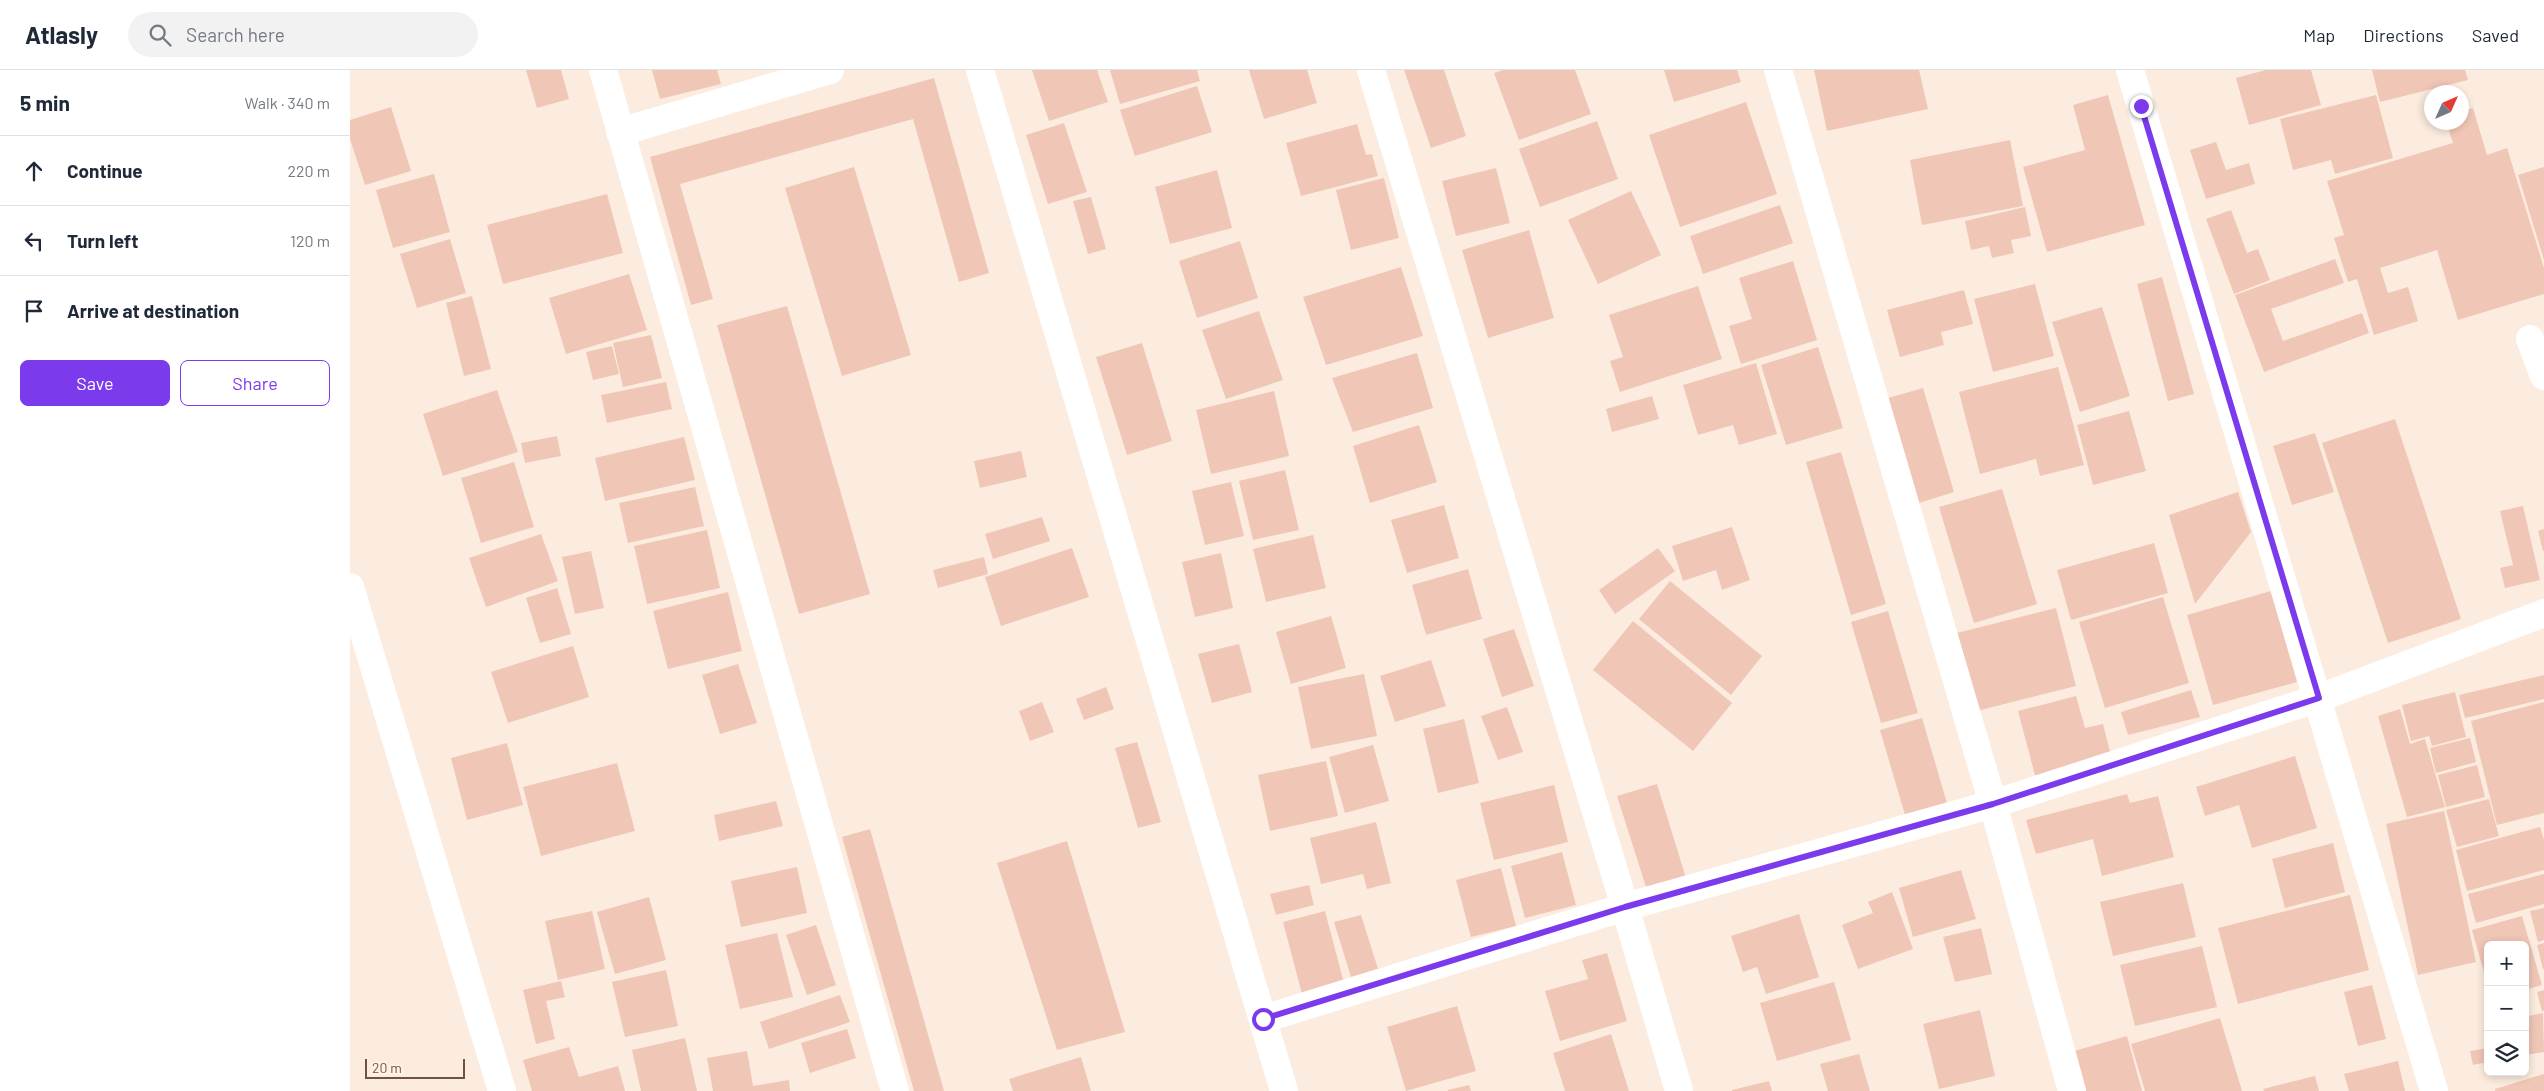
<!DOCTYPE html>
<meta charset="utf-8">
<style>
:root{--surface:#fff;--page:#f2f2f3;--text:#1f2937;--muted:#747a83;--line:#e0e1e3;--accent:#7c3aed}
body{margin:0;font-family:Barlow,sans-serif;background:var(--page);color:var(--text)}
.controls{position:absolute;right:15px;bottom:15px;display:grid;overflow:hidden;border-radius:8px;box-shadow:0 2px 8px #0003}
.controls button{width:45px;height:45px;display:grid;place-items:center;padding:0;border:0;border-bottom:1px solid var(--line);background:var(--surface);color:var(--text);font:25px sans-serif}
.compass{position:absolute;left:2074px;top:15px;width:45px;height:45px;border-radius:50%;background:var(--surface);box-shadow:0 2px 8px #0003;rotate:45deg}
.scale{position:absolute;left:15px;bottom:12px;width:100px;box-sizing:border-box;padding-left:5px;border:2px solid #715147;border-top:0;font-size:14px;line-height:18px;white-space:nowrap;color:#715147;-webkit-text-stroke:4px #fff1e4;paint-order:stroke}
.stop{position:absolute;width:15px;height:15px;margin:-11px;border:4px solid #7c3aed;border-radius:50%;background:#fff}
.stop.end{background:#7c3aed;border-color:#fff;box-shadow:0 1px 5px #0008}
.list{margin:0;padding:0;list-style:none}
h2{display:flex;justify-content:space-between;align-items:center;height:65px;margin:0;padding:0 20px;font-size:21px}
h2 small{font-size:16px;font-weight:400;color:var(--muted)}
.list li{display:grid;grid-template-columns:32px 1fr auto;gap:15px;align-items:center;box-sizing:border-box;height:70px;padding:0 20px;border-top:1px solid var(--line)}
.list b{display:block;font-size:19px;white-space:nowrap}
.list em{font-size:16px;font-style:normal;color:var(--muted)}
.actions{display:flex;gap:10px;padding:15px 20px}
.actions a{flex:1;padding:11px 0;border:1px solid var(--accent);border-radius:8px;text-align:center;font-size:18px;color:var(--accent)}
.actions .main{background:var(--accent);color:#fff}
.icon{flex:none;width:28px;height:28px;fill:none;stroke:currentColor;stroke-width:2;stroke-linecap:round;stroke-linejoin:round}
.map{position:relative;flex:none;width:2194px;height:1021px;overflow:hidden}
header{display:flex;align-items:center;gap:30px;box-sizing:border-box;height:70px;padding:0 25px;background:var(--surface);border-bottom:1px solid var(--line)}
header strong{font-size:24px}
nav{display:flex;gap:28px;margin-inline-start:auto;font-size:18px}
.search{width:350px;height:45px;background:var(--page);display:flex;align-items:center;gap:12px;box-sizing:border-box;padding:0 18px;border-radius:28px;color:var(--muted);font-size:19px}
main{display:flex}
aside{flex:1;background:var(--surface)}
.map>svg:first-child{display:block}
.building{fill:#f0c6b7}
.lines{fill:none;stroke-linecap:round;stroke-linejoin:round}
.street{stroke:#fff;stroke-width:28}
.route{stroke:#7c3aed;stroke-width:6}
</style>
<header>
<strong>Atlasly</strong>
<div class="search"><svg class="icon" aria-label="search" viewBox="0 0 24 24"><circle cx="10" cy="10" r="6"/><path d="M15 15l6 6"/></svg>Search here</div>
<nav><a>Map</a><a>Directions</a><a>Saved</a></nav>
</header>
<main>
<aside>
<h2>5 min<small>Walk · 340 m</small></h2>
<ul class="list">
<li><svg class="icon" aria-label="ahead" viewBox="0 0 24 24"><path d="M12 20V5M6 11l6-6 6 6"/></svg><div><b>Continue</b></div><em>220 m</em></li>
<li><svg class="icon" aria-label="left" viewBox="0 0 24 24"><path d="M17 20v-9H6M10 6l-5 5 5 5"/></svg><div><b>Turn left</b></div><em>120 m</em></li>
<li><svg class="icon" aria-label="arrive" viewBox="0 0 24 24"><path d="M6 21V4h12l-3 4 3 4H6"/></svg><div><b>Arrive at destination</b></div></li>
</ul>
<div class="actions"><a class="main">Save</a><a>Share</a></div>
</aside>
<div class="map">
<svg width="2194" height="1021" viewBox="0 0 2194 1021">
<rect width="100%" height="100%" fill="#fcecdf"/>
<!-- building -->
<g class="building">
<polygon points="176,0 211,0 219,29 187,38"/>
<polygon points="302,0 367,0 371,14 310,29"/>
<polygon points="682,0 747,0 758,32 699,51"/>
<polygon points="760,0 847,0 850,11 770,34"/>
<polygon points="899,0 957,0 967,33 914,49"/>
<polygon points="1054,0 1094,0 1116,66 1081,78"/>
<polygon points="1153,0 1225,0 1241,44 1169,70 1144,3"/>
<polygon points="1314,0 1387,0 1391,12 1324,32"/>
<polygon points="1464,0 1569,0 1578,39 1477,61"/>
<polygon points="1916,0 1961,0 1971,35 1899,55 1886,8"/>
<polygon points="2022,0 2115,0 2118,10 2030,32"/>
<polygon points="584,8 639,203 609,212 563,49 330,114 363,229 341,235 300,87"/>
<polygon points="847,16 862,62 785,86 770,40"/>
<polygon points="1758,25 1795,155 1697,182 1673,97 1735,80 1723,35"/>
<polygon points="2026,25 2043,88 1985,104 1981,90 1943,100 1930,49"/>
<polygon points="1396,32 1427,124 1330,157 1299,65"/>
<polygon points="41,37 61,101 15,115 0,69 0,50"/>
<polygon points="2123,38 2137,85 2157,78 2194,198 2194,224 2108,250 2087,180 2030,198 2038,223 2058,217 2068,251 2024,265 2007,209 1998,212 1984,168 1994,165 1977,111 2103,73 2096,52 2112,52 2112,41"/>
<polygon points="1247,51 1268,109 1190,137 1169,79"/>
<polygon points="714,53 737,122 698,134 676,65"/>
<polygon points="1007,54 1016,85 1022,84 1028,106 951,126 936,73"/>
<polygon points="1660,70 1673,136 1572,155 1560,90"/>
<polygon points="1866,72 1876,100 1899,93 1905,114 1856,129 1840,80"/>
<polygon points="504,97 561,285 492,306 435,118"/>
<polygon points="2194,97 2194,190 2168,105"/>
<polygon points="1146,98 1160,153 1106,166 1092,111"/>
<polygon points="867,100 882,158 820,174 805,117"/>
<polygon points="84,104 100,162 43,178 26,120"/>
<polygon points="1034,108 1049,168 1001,180 986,120"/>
<polygon points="1281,121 1311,185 1248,214 1218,150"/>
<polygon points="257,124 273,183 153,214 137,155"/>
<polygon points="741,127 756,179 738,184 723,131"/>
<polygon points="1430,135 1443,173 1353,204 1340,166"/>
<polygon points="1675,137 1681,166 1661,170 1664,183 1642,188 1639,176 1621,180 1615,151"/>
<polygon points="1881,140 1897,183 1908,179 1920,210 1884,224 1856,149"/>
<polygon points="1179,160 1204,248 1138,268 1112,180"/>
<polygon points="100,169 116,223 67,238 50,184"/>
<polygon points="890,171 908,228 847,248 829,191"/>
<polygon points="1985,189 1994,213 1921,239 1933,271 2012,243 2019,263 1914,302 1885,225"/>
<polygon points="1443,191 1467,270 1391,294 1379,256 1402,249 1389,208"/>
<polygon points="1051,197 1073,266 976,295 953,227"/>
<polygon points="279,204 297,260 216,284 199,228"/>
<polygon points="1812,207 1844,324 1818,331 1787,214"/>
<polygon points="1685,214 1704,286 1643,302 1624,229"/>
<polygon points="1348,216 1372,289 1270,322 1260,291 1273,287 1259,245"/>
<polygon points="1614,220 1623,254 1591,262 1594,275 1550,287 1537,240"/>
<polygon points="122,226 141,299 114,306 96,233"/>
<polygon points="437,236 520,524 449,544 367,255"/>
<polygon points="1752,237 1780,326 1730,342 1702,252"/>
<polygon points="909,241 933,310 876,329 852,260"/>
<polygon points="301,265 312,308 273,317 263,273"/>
<polygon points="792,273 822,371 777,385 746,287"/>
<polygon points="262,276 269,304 243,310 236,282"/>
<polygon points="1468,277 1493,358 1436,375 1411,295"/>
<polygon points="1067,283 1083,338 1003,362 982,308"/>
<polygon points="1406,293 1427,364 1389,375 1383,355 1348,365 1333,315"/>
<polygon points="1708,297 1734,395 1690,406 1686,389 1630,404 1609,322"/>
<polygon points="316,312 322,339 257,353 251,325"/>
<polygon points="1573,318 1604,422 1569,433 1538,328"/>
<polygon points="147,320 168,382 93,406 73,344"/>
<polygon points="924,321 939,386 861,404 846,340"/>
<polygon points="1302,326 1309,349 1262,362 1256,339"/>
<polygon points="1779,341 1796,401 1743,415 1727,355"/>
<polygon points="2045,349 2111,549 2038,573 1972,373"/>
<polygon points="1069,355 1087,412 1020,433 1003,376"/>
<polygon points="1965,363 1984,422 1942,435 1923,376"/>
<polygon points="207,366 211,386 175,393 171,373"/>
<polygon points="334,367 345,410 255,431 245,388"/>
<polygon points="671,381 677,407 630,418 624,391"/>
<polygon points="1491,382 1536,534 1501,545 1456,392"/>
<polygon points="164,392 184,457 131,473 111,408"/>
<polygon points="935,400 949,460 903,470 889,411"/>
<polygon points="881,412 894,466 855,475 842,421"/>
<polygon points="345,417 354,456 278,473 269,433"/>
<polygon points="1652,419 1687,534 1624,553 1589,437"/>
<polygon points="1888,422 1901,462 1845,534 1819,445"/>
<polygon points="1094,435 1109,488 1057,503 1041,450"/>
<polygon points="2173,436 2190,510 2155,518 2150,498 2163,495 2150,441"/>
<polygon points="692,447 700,471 643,489 635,464"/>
<polygon points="1382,457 1400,510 1372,520 1366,500 1333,511 1322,476"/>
<polygon points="2194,459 2194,481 2193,481 2188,461"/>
<polygon points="357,460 370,518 297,534 284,476"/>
<polygon points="191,464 208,511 136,537 119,488"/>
<polygon points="963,465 976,518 916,532 903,479"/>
<polygon points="1804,473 1818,523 1721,550 1707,500"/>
<polygon points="722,478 739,527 651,556 635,507"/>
<polygon points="1308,478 1325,501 1265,544 1249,520"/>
<polygon points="241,481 254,538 225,544 212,487"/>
<polygon points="871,483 883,538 845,547 832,492"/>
<polygon points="634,487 638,504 588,518 583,500"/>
<polygon points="1118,499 1132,549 1076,565 1062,515"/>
<polygon points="1320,511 1412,586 1381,625 1289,549"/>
<polygon points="207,518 221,564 190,573 176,528"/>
<polygon points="1921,521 1947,612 1863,635 1837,545"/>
<polygon points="378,522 392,581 318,599 303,541"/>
<polygon points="1813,527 1839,613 1755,638 1729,552"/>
<polygon points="1706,538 1726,616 1627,641 1607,563"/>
<polygon points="1538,541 1568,643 1531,653 1501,552"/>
<polygon points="981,546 996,598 941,614 926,562"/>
<polygon points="1283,551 1382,633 1343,681 1243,600"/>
<polygon points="1164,559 1184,616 1152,627 1133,569"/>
<polygon points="889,574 902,622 862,633 848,584"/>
<polygon points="223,576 239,627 158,653 141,602"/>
<polygon points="1081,590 1096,636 1045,652 1030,606"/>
<polygon points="388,594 407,653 370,664 352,605"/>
<polygon points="1014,604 1027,666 961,679 948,617"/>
<polygon points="2194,605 2194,629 2115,648 2109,625"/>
<polygon points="756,617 764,639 734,650 726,629"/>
<polygon points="1841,620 1850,647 1778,665 1771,642"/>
<polygon points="2105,622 2116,667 2082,676 2079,666 2061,671 2052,635"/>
<polygon points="1726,626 1735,658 1753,654 1762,689 1686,709 1668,641"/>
<polygon points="692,632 704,662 680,671 669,641"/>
<polygon points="2194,632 2194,743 2147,755 2121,651"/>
<polygon points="1157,637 1173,682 1148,690 1131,646"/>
<polygon points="2050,639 2060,674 2075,669 2095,737 2057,747 2028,646"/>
<polygon points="1572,648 1597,733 1555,745 1530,660"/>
<polygon points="1114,649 1129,713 1088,723 1073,659"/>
<polygon points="2120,668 2126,692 2086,703 2080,678"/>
<polygon points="787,672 811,752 788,758 765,678"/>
<polygon points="157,673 173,735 117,750 101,688"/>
<polygon points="1023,675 1039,731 995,743 979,687"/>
<polygon points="1945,686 1967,758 1902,778 1889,735 1855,746 1846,717"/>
<polygon points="976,691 988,746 920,761 908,705"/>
<polygon points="267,693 285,761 191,786 173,717"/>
<polygon points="2127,695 2135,727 2096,737 2088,705"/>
<polygon points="1307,714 1336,808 1297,820 1267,726"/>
<polygon points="1204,715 1218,772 1144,790 1130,733"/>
<polygon points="1777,724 1780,733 1808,726 1824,787 1752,806 1743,769 1686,784 1676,750"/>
<polygon points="2139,729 2149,766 2107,777 2096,740"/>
<polygon points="426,731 433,756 369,771 364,745"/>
<polygon points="2094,741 2126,892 2068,905 2036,754"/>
<polygon points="1026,752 1041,813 1017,819 1013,804 971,814 960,768"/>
<polygon points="2190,757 2194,770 2194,800 2117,821 2106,780"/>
<polygon points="520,759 594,1021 564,1021 492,767"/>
<polygon points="717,771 775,962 707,980 647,793"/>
<polygon points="1983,773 1995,822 1935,838 1922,789"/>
<polygon points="1212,782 1226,835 1175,848 1161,796"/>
<polygon points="447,797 457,843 391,857 381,811"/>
<polygon points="1151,798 1166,856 1121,867 1106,810"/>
<polygon points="1611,800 1626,849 1563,867 1549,818"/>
<polygon points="2194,804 2194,834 2126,853 2118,824"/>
<polygon points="1833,813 1846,867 1763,886 1750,832"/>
<polygon points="959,815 964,835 926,845 920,824"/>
<polygon points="1542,822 1563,879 1508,899 1492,855 1523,843 1518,832"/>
<polygon points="2000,825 2019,900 1888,934 1868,858"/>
<polygon points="299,827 316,890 265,904 247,842"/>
<polygon points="2194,838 2194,870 2188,872 2180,841"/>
<polygon points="242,841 255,899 208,910 195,851"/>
<polygon points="975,841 995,917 953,928 933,852"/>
<polygon points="1449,844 1469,907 1416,924 1407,897 1393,902 1381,866"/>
<polygon points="1011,845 1028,899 1001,907 984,852"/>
<polygon points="2172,846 2192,915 2175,920 2175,875 2138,875 2137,913 2122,860"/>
<polygon points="466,855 486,915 457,925 436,865"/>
<polygon points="1631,858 1642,904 1605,912 1593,867"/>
<polygon points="427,863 443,927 390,939 375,875"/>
<polygon points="2194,873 2194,899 2193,899 2187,875"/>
<polygon points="1852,876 1867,937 1785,956 1770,895"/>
<polygon points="1257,883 1277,951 1210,971 1195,921 1238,909 1232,890"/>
<polygon points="316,900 328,956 275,967 262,912"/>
<polygon points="211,911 215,927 196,931 205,969 186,974 173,920"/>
<polygon points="1484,912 1501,970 1427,991 1410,933"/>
<polygon points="2022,915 2036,969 2008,976 1994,922"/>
<polygon points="2194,920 2194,941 2192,941 2187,922"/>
<polygon points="490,925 500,952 419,979 410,952"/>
<polygon points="1107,936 1126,1001 1056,1021 1037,957"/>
<polygon points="2176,936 2178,946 2193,943 2194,982 2175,985"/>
<polygon points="1630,940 1645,1006 1589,1019 1573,954"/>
<polygon points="1870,948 1892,1021 1795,1021 1781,974"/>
<polygon points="497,959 506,988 460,1003 451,973"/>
<polygon points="1261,964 1279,1021 1215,1021 1203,983"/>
<polygon points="1777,966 1792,1021 1735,1021 1724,981"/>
<polygon points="335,968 347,1021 291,1021 282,980"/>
<polygon points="219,977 229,1007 268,996 275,1021 182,1021 173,990"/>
<polygon points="2138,978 2138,992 2123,995 2120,981"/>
<polygon points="397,981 403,1016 439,1010 440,1021 363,1021 357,988"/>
<polygon points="1509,984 1520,1021 1478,1021 1470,994"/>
<polygon points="731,987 741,1021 663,1021 659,1009"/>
<polygon points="2048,991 2055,1021 1999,1021 1994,1004"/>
<polygon points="2194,1004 2194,1021 2145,1021 2145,1019"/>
<polygon points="1965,1006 1969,1021 1914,1021 1913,1019"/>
<polygon points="1419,1011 1422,1021 1382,1021 1382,1020"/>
<polygon points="1119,1015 1121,1021 1098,1021 1098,1020"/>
</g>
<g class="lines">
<!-- street -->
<g class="street">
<polyline points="253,0 545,1021"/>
<polyline points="630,0 934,1021"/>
<polyline points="1021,0 1275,837 1329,1021"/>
<polyline points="1428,0 1643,734 1722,1021"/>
<polyline points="1780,0 2084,1021"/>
<polyline points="270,62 480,0"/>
<polyline points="2180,269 2194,306"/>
<polyline points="0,517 152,1021"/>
<polyline points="913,949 1275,837 1643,734 1969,628 2194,543"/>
</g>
</g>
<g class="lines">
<!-- route -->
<polyline class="route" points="913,949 1275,837 1643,734 1969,628 1791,36"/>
</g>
</svg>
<div class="controls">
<button>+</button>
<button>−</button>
<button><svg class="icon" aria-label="layers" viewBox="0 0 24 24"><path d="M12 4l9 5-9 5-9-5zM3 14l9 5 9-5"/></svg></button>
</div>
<svg class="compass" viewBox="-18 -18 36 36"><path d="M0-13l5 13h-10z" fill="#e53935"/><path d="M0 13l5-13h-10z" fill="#747a83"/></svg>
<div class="scale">20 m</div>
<div class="stop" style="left:913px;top:949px"></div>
<div class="stop end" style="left:1791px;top:36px"></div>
</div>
</main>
